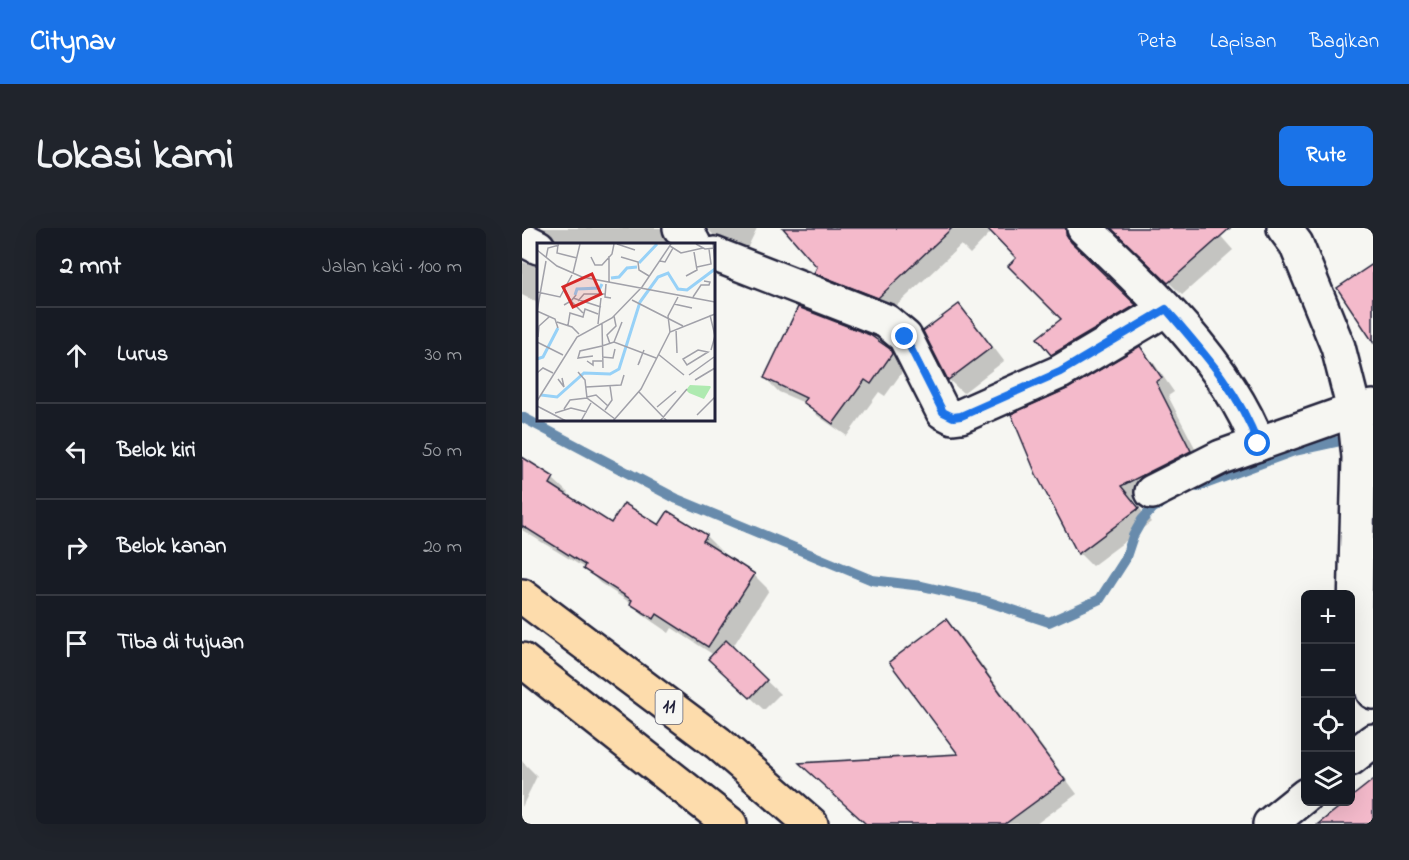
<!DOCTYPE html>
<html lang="id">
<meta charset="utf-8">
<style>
:root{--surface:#171b24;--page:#20242c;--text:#f1f3f6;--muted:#9ea1a6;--line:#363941;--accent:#1a73e8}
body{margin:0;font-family:"Indie Flower",sans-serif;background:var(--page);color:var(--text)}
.controls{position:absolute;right:18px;bottom:18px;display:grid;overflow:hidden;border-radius:9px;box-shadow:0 6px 24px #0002}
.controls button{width:54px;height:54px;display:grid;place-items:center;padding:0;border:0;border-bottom:2px solid var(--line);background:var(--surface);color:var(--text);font:30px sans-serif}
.stop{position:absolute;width:18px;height:18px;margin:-14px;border:4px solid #1a73e8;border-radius:50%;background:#fff}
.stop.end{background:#1a73e8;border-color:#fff;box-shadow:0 2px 6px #0008}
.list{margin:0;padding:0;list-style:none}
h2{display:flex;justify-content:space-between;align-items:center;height:78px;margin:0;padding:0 24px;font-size:26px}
h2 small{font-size:20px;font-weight:400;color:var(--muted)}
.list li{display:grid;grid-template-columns:39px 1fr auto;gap:18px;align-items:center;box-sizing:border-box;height:96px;padding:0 24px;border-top:2px solid var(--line)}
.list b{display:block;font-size:22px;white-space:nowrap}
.list em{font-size:20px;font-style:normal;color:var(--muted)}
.icon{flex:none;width:33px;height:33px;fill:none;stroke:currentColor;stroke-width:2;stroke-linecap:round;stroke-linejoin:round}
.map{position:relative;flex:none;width:851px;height:596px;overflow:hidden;border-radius:9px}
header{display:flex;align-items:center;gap:36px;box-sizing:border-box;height:84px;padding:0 30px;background:var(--accent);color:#fff}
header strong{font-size:28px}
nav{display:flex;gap:33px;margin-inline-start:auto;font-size:21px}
.intro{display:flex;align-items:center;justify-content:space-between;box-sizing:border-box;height:144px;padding:0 36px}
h1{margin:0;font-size:42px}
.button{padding:15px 27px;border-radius:9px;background:var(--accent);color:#fff;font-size:21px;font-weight:700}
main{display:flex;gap:36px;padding:0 36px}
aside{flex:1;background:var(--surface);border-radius:9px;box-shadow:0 6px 24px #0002}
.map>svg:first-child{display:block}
.shadow{fill:#0003}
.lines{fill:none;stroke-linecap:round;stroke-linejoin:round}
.stream{stroke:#688bac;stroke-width:10}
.building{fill:#f4bacb;stroke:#22223b;stroke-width:1.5}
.minor-casing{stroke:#22223b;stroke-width:38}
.trunk-casing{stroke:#22223b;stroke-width:38}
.minor{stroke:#f6f6f2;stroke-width:33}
.trunk{stroke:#fddcac;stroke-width:33}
.route{stroke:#1a73e8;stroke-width:8}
.labels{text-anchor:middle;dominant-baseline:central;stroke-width:4.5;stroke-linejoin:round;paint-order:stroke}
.shield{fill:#f6f6f2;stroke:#626272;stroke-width:1.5}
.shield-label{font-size:20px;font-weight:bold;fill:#22223b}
.inset-river{fill:none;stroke:#97d1f7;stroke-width:3}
.inset-road{fill:none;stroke:#a1a1a9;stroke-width:1.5}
.view{fill:#d62828;fill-opacity:0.15;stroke:#d62828;stroke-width:3}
.inset-edge{fill:none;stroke:#22223b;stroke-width:3}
</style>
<header>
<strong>Citynav</strong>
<nav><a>Peta</a><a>Lapisan</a><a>Bagikan</a></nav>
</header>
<div class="intro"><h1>Lokasi kami</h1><a class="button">Rute</a></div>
<main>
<aside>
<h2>2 mnt<small>Jalan kaki · 100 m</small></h2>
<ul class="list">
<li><svg class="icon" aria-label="ahead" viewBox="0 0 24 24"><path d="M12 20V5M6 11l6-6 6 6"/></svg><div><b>Lurus</b></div><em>30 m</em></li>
<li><svg class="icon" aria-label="left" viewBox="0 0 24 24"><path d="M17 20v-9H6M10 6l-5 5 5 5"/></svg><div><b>Belok kiri</b></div><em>50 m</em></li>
<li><svg class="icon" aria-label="right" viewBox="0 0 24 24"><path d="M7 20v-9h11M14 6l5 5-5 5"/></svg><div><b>Belok kanan</b></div><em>20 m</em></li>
<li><svg class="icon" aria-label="arrive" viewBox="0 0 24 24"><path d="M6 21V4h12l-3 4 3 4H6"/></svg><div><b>Tiba di tujuan</b></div></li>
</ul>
</aside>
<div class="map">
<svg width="851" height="596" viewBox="0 0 851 596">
<rect width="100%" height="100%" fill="#f6f6f2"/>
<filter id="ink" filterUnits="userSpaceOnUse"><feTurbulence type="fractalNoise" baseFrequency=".0167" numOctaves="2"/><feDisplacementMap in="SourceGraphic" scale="12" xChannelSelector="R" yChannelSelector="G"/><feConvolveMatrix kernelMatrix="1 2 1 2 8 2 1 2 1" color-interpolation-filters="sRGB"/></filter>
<g filter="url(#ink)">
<!-- shadow -->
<g class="shadow">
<polygon points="0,0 159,0 153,16 36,16 34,13 23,7"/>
<polygon points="185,0 235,0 223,25 204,21"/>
<polygon points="262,0 561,0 556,10 556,19 561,27 626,90 544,139 517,110 541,91 497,30 470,3 448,26 439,17 370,82 307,58 294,45 297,39"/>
<polygon points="591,0 703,0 697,6 711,22 660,67"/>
<polygon points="0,34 16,39 16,75 0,67"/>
<polygon points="437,78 450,91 482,133 441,165 427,152 403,104"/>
<polygon points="618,120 631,134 652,164 646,168 682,237 611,272 629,294 570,338 557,325 548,162"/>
<polygon points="367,122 383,140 363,168 357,164 325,208 296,188 285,176 257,164 243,150"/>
<polygon points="0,231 31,251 46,265 44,268 90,297 137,299 184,308 199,323 197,325 232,347 247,362 210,420 258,466 242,482 202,444 192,427 150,400 147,405 125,390 110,376 78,355 64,341 0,302"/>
<polygon points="424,393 437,406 555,566 514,596 385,596 383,592 375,596 345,596 292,548 439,527"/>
<polygon points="0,533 15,548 0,579"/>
</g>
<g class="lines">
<!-- stream -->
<g class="stream">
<polyline points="0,189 155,271 350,352 400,358 461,372 527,394 578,371 603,332 611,308 620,292 631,280 642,274"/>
<polyline points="675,259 772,223 832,210"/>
</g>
</g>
<!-- building -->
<g class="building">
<polygon points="261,0 430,0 356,70 292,45 295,39"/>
<polygon points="465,0 544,0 544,6 549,14 614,77 529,127 515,110 539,91 486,38 494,30"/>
<polygon points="589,0 708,0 646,55"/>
<polygon points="851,36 851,114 815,60"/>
<polygon points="437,76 470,119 426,152 401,103"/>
<polygon points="276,79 348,107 368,121 370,126 349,156 343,152 311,196 281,174 284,170 242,150"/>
<polygon points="618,118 640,150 634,154 669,223 599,258 617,280 556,326 514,246 489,186 547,160"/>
<polygon points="0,229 32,249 28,256 89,295 102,275 137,297 146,283 185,307 181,313 233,346 186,419 135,386 132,391 108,376 110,372 61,341 63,337 1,298 0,300"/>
<polygon points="424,391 543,552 483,596 344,596 277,535 436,526 367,434"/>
<polygon points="204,412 245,452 228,470 186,431"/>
<polygon points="851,552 851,596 796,596 825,573 828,573 828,570"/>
</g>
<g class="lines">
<!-- minor casing -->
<g class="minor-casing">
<g id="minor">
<polyline points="158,0 167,7 172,16"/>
<path d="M562 0C624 58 706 135 736 216"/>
<polyline points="0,11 16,19"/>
<polyline points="192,26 364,93 383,109 421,184 431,189 439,188 538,144 644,81"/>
<polyline points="851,179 832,182 837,229 833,380 851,464"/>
<polyline points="630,264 699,229 832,182 816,119 774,16 762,0"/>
<polyline points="828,531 851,513"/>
<polyline points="748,596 784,567"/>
</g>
</g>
<!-- trunk casing -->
<g class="trunk-casing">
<g id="trunk">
<polyline points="0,368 196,515 289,596"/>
<polyline points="0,432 208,596"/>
</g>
</g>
<!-- minor -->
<use href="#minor" class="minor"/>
<!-- trunk -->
<use href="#trunk" class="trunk"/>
</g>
</g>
<g class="lines" filter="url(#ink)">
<!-- route -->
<path class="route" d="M383 109 421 184 431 189 439 188 538 144 644 81C680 123 717 163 736 216"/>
</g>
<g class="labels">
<!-- shield labels -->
<rect class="shield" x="133.5" y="462" width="27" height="34" rx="4.5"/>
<g class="shield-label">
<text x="147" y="479">11</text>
</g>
</g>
<!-- overview -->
<g transform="translate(15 15)">
<rect width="178" height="178" fill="#f6f6f2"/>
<path d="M153 142 173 143 174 144 167 156 152 150 149 147Z" fill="#aeeab0"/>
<path class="inset-river" d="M102 20 120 1M74 35 82 34 90 25 100 24M38 52 40 46 63 45 65 41M0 116 6 114 21 85M4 152 20 154 47 130 73 131 82 126 103 59 121 34 131 30 141 46 150 47 178 26"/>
<path class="inset-road" d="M80 1 98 7M159 1 168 6 178 5M176 1 178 19M21 2 20 10 40 15M133 3 144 10 166 5M0 7 20 23 45 34 178 59M54 14 58 22H65L75 11 77 1M84 14 101 19 102 27 112 33M9 15 11 5 22 2M9 18 0 68 18 76 21 85M123 18 128 19 136 5M160 24 174 21 172 6M36 30 43 1M149 33 160 27 157 9M72 39V13M69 41 68 54 74 55M105 44 134 1M0 49 23 54 35 32M39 52 34 58 46 70M156 54 164 42H172L173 39 167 38M36 55 64 64M95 57 146 83M41 58 47 51H68M137 61 155 65M27 62 34 58 28 47M173 72 178 93 174 107M20 79 35 84 42 91M61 81 64 55M65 81 66 125M31 82 33 70 46 74 48 66 61 71M139 86 140 110M133 89 131 73 141 54M1 94 2 83 12 74M0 99 26 112M77 99 85 79M73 101 70 92 79 83 77 73M65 103 77 99 119 115M161 107 171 109 150 122 146 116ZM121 111 147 132M56 113 41 115 43 108 65 103M65 114 76 115 78 106M50 118 56 122V118H65M103 118 101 122 107 107M41 129 48 137 50 155 78 176M0 130 6 125 16 130M152 132 177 114M21 136 27 144 25 135M158 137 178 125M49 144 84 142 87 132M102 149 130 178M50 154 59 152 71 163M0 158 40 94 75 75 105 44M0 163 29 178M120 164 139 148M27 166 33 157 50 155M68 167 75 157 73 143M18 170 34 165 50 169M160 172 178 154M44 178 54 160M76 178 104 146 133 89 178 71M123 178 150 146"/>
<path class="view" d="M55 31 64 51 36 64 26 44Z"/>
<rect width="178" height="178" class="inset-edge"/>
</g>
</svg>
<div class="controls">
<button>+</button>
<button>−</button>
<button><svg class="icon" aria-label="locate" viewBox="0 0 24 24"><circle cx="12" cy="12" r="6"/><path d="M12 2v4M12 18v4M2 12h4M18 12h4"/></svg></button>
<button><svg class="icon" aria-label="layers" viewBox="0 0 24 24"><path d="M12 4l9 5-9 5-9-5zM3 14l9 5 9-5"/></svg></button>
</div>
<div class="stop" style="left:736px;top:216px"></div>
<div class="stop end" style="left:383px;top:109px"></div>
</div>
</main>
